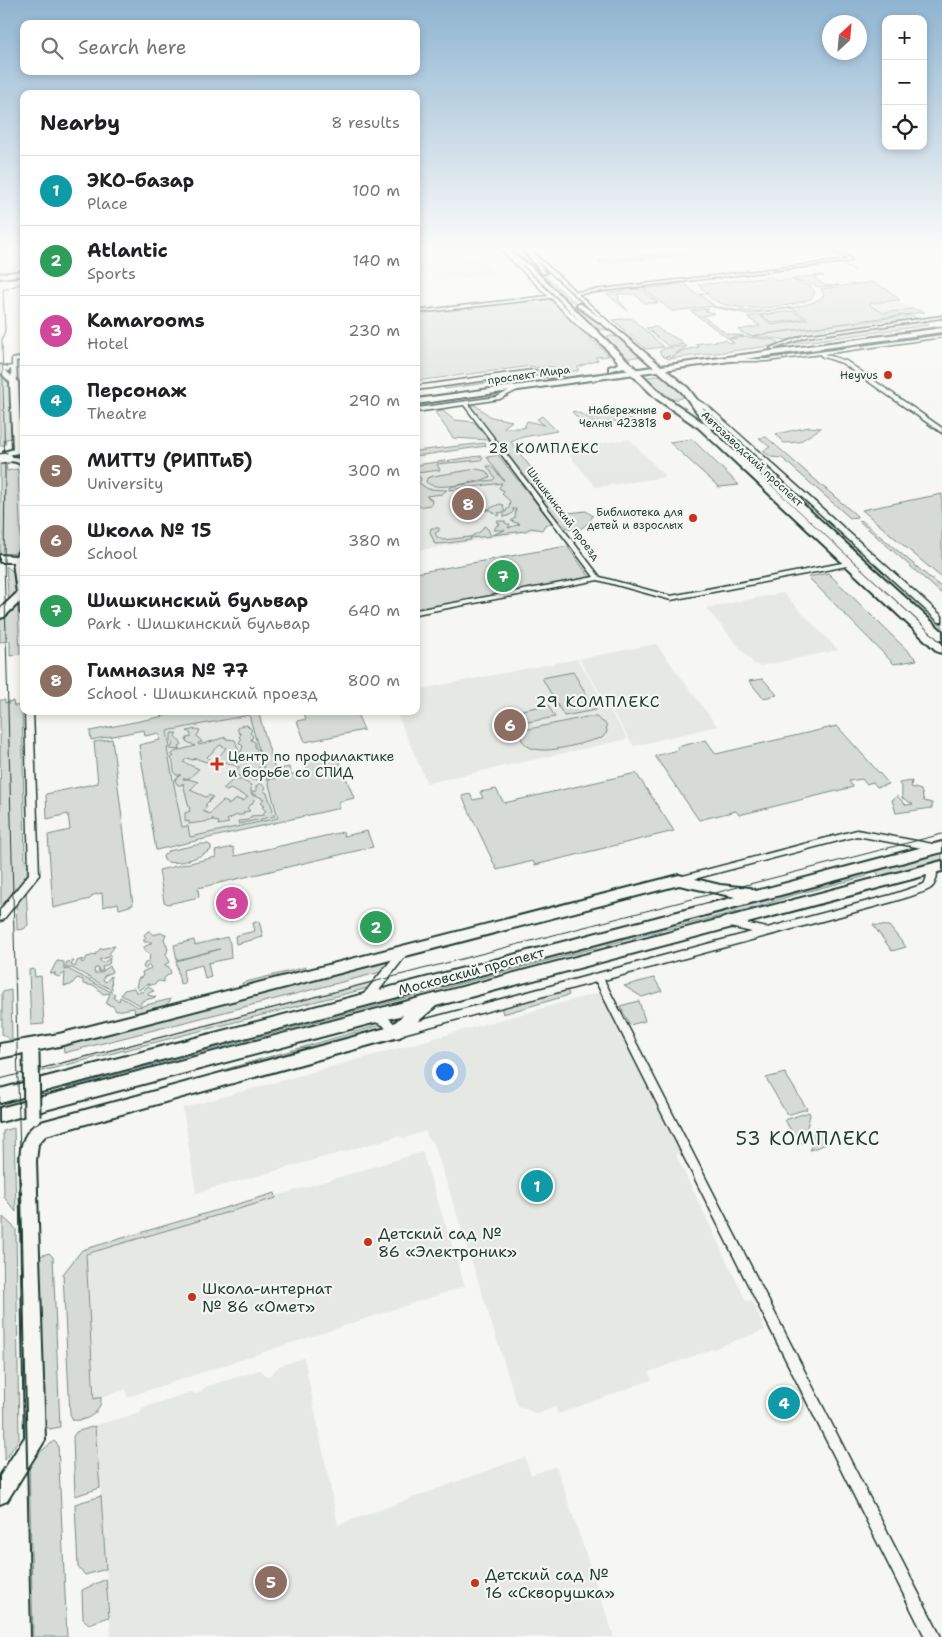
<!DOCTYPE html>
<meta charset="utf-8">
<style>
:root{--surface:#fff;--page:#f2f2f2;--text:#202124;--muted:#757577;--line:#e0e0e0;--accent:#0f766e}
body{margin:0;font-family:"Shantell Sans",sans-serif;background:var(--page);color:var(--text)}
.controls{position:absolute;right:15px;top:15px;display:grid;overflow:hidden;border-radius:10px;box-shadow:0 2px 8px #0003}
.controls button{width:45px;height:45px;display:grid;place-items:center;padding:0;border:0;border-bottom:1px solid var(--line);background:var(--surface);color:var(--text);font:25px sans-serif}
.compass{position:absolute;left:822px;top:15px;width:45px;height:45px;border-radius:50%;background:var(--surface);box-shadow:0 2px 8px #0003;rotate:26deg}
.you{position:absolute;left:444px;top:1071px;width:18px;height:18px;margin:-12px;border:4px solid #fff;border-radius:50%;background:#1a73e8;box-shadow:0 0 0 8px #1a73e833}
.badge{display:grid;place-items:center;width:32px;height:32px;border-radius:50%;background:var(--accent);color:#fff;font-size:16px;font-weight:700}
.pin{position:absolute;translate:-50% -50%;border:2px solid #fff;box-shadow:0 1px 5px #0006}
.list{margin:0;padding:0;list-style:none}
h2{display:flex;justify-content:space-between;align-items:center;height:65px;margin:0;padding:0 20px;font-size:21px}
h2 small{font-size:16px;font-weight:400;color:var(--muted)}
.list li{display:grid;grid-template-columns:32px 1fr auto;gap:15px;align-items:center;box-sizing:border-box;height:70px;padding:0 20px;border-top:1px solid var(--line)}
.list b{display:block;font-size:19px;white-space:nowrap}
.list p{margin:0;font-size:16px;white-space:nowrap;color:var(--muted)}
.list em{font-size:16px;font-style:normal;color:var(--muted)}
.icon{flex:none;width:28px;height:28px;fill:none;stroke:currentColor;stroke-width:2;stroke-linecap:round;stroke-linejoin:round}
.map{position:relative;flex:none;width:942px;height:1637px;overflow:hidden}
.search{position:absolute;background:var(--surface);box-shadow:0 2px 8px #0003;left:20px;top:20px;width:400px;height:55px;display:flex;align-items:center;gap:12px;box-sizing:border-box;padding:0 18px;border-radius:10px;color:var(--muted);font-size:19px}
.panel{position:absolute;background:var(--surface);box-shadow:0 2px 8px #0003;left:20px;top:90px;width:400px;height:625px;border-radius:10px}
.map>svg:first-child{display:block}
.built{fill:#e6e8e4}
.green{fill:#d6dbd6;stroke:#7a8c85}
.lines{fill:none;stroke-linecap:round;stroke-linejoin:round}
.street-casing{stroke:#1f3d34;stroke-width:3}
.secondary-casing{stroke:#1f3d34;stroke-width:4}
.primary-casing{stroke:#1f3d34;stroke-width:4}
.street{fill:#f6f6f2;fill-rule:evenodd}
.secondary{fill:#f6f6f2;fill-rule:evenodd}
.primary{fill:#f6f6f2;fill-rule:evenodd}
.tram-far1{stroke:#1f3d34;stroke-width:1}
.tram{stroke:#1f3d34;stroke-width:2}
.secondary-bridge-casing{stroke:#1f3d34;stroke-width:19;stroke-linecap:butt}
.primary-bridge-casing{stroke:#1f3d34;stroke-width:12;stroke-linecap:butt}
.secondary-bridge{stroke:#f6f6f2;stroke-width:15}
.primary-bridge{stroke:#f6f6f2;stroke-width:9}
.poi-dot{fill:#c8321e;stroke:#f6f6f2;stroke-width:2}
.labels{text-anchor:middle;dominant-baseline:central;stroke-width:4.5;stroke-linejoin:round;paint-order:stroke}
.far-street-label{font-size:11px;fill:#1f3d34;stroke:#f6f6f2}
.far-poi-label{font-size:11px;fill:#1f3d34;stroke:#f6f6f2;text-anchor:end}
.far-quarter-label{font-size:14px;letter-spacing:1px;fill:#1f3d34;stroke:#f6f6f2}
.poi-label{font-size:14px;fill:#1f3d34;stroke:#f6f6f2;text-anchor:start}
.street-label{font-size:14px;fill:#1f3d34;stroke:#f6f6f2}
.quarter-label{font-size:16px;letter-spacing:1px;fill:#1f3d34;stroke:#f6f6f2}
.near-poi-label{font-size:16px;fill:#1f3d34;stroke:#f6f6f2;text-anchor:start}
.near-quarter-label{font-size:19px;letter-spacing:1px;fill:#1f3d34;stroke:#f6f6f2}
</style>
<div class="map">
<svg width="942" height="1637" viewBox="0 0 942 1637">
<rect width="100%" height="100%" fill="#f6f6f2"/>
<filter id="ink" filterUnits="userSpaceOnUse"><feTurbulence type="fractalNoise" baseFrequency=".02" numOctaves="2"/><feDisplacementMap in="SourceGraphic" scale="10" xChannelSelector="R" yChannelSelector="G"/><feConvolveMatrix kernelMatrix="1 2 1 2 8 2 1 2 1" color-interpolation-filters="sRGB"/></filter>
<g filter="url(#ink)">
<!-- built -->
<g class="built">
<polygon points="479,259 493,275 436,281 428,271 416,272 416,266"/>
<polygon points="898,301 913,309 883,313 869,303"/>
<polygon points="629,439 666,477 596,487 564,449"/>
<polygon points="486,455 538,530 416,551 416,465"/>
<polygon points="783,593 838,650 760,666 754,664 706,608"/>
<polygon points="656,644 717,726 634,746 579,659"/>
<polygon points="577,659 628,739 427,783 396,711 416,711 416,690"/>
<polygon points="250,715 278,818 190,837 188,826 182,827 167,748 170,747 167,731"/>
<polygon points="601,992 680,1153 676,1155 746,1301 752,1300 765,1330 649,1372 651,1380 558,1414 555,1407 537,1414 518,1406 434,1143 428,1139 426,1131 404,1138 399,1136 196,1193 183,1108"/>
<polygon points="422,1152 465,1286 127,1397 126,1389 95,1400 86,1254"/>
<polygon points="304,1358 338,1525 525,1457 531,1475 554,1467 557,1469 614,1637 111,1637 96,1425 140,1413 142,1408 191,1392 195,1394 201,1392 205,1387 260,1370 267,1376 272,1374 279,1366"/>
</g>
<!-- green -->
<g class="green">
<polygon points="676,247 686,254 602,264 597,261 676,252 675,249 667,248"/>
<polygon points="520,252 526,253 534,266 565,294 609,330 598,329 512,254"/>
<path d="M840 263 855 270 840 264 683 282 697 295 708 293 698 285 771 277 778 281 820 275 824 276 813 277 826 286 839 285 819 287 807 282 792 280 810 286 815 292 812 298C790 309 723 315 707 294L700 295 714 306 672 311 644 289 682 284 658 285Z"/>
<path d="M872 282 888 290 900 300 870 303V305L883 313 913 309 925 312 749 336 738 330 760 326 747 317 759 315 772 325 808 319 792 308 748 314 713 307C723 306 734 311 744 311 760 312 817 308 824 295L821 289Z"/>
<polygon points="655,285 633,289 642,290 658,303 645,303 634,294 617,294 619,297 618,299 628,311 607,294"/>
<path d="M550 299 609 356 595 357 598 360 578 367V371C567 372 563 369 553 367 545 365 538 370 532 366L416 381V313Z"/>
<polygon points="709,309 705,311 715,313 702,316 727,334 744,336 728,338 691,311"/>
<polygon points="793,311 805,319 773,323 760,315"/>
<polygon points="911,315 918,319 804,335 788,340 752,336"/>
<polygon points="631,318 664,347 646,349 613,320"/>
<polygon points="922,321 929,325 782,345 806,336"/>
<polygon points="942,326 942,329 721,357"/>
<path d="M656 327C666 335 675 336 684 344L668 346 646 328Z"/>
<polygon points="609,336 618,337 642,356 624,359 603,338"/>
<polygon points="747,337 775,340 779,343 771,346 668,359 665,357 670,356 664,357 659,352 665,348 687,346 671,357 684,350 699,347 695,344 725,340 730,343 734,343 729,339"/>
<polygon points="24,360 24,434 22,434 16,362"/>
<polygon points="0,371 11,383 14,438 6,439 5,445 0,446"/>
<polygon points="531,373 543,375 445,389 443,387"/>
<path d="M662 375 683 394 682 398C666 404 653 387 642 378Z"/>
<polygon points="475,405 491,417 512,421 503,428 524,428 527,421 544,425 537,419 542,416 557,431 523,437 511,442 552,495 539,497 481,420 466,406"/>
<path d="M706 410 807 503 808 506C796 503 708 422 706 410Z"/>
<polygon points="443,411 454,420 474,422 489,440 453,438 435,412"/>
<polygon points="574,411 590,418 633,411 641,416 620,421 586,423 582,422 572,412"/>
<polygon points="700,421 706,423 942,643 942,646"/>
<polygon points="809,427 821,428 799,442 784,443 776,434"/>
<polygon points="766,437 857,516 857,517 850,518 782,458 771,457 763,451 770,447 759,438"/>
<polygon points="692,439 739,485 719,487 669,442"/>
<polygon points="485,443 486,446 416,456 416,451"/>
<polygon points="498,455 552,523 545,525 542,530 531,528 525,531 492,535 505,530 494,530 497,525 500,525 497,521 505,521 505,523 510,525 508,528 520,524 511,521 515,518 516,509 512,509 514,511 510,515 504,517 504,512 498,513 500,515 498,516 490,510 486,510 500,504 504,505 503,507 505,512 507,511 506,510 509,508 510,501 502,494 504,491 499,488 502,483 449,490 449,488 454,486 493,480 495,478 487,466 491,466 504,481 487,457"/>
<polygon points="480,456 483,457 481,460 437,464 440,470 417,473 416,465"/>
<path d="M6 463 7 471 18 469 21 546C15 554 10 557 0 555V464Z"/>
<path d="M476 469 486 471 490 477 483 480C470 482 436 492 426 482L427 478 433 476Z"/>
<polygon points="417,476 420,477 421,480 419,483 428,489 447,490 442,494 426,496 432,500 431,505 416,507"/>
<polygon points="942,494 942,578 862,510"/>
<path d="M555 499 568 513 586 511 593 516C573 547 556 518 542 501Z"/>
<polygon points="861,520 942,588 942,594 859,521"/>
<polygon points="830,521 942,623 942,632 822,523"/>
<path d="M484 526 488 529 491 536 470 538 471 540C459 541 447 544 435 544L430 532 431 528H439V531L435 533 437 537 443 540 470 537 480 532Z"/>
<polygon points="567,546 592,580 416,612 416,573"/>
<polygon points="6,566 16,574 18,595 9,604"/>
<polygon points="828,573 917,660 894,664 808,577"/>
<polygon points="18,605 20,654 10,656 10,641 0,642 0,621"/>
<polygon points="573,672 596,710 564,716 542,678"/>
<polygon points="763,679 777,695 763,698 749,681"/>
<polygon points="0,700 5,700 5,703 13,701 14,706 22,705 25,861 28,862 27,874 1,907"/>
<polygon points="548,705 555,717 528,722 521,710"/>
<path d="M189 711H258L275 770 289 767 291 774 267 779 249 715 167 731 170 747 167 748 182 827 188 826 190 837 278 818 268 780 308 771 305 761C313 757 329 752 337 755L354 798 338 802 340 808 156 850 139 745 160 740 159 733 145 736 144 730 91 740 90 731Z"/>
<polygon points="303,711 356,711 364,730 305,742 297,721 306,719"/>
<path d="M586 717H596L606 724 607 732 602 738C582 742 531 763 521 738L524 731 529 729Z"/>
<path d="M242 725H247L252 730 250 733 253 736 251 740 255 742V747L257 749 255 753 259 756 261 765 259 767 263 777 254 781 247 777 251 775V771L245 772 244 778 233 774 239 767 222 761 219 762 215 761 226 748 220 745 207 757 209 759 206 762 195 758 193 760 187 758 183 762 199 769 189 778 183 779H189L198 782 190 790 206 797 209 795 213 797 205 805 207 806 203 811 209 814 223 801 228 803V805L237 799 243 801 248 797 230 789 227 791 223 789 233 780H242L251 785V792L256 791V786L260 783 266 788 263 791 267 793 273 810 272 812 275 816 239 824 238 821 248 820 251 816 265 815 263 813 266 811 262 807 265 805 261 802 264 799 251 793 255 798 252 804 247 808 250 811 244 812 243 815H237L227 820 229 823 218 825 219 822 213 821V818L211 821 189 824V821L185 822V813L190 811 183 783 182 785H178L175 781 176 778 181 775H176C172 769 175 764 171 758L174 756 171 754 179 750 170 749 174 743 171 742V733H177L175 736 182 744 179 747 180 750 195 746 186 741 187 738 191 737V734L187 731 196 729 200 730 197 736 202 742 198 743 199 745 226 737V739L235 740 240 754 243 746 239 743 241 739 239 737 241 734 238 732V728Z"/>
<polygon points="837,726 889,784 877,787 873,782 866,784 862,779 849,781 853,787 739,815 736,811 699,820 655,756 678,750 677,747 706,740 716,754"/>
<polygon points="112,739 133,905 119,909 118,903 103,907 102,893 93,895 90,899 53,908 48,835 70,830 68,814 47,819 46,794 98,783 94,742"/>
<polygon points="636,773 674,831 535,865 533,861 497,870 462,796 470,794 473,800 483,798 480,792 496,789 504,803"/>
<polygon points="912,781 911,787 921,790 924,801 932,803 932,808 896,813 892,800 897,796 906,805 913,804 902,798 902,789 899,783"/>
<polygon points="367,831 373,847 198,888 199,897 168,904 164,902 159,870 216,857 215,851 233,847 235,856 343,832 344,836"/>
<path d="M201 844H208L211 846V850C202 856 174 868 164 860L163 856 168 851Z"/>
<polygon points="942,852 942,862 881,878 875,870"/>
<polygon points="862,871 866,872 867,876 790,896 761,906 656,932 66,1088 65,1085 714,913"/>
<polygon points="26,888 28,925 24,929 17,930 16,901"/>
<polygon points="259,921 263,937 236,944 235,936 255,931 253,923"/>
<polygon points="873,925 889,926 906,947 892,951"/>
<polygon points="148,931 150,931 153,935 160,933 166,934 164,939 168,949 166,955 170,962 164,965 169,967 171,973 164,978 164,982 159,981 152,985 147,984 139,990 136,987 138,979 143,976 142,972 151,968 149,965 145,969 143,967 145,963 149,961 150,955 144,951 144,947 153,942 144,942 144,939 146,938 144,935"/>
<polygon points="227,937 230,943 231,958 208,963 211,977 205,979 202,965 183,970 185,983 180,984 176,961 220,949 177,960 174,945 194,940 195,945"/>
<polygon points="115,946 109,954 111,956 99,960 103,963 110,958 109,964 102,967 103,970 99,972 98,968 95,968 94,973 100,973 110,966 112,972 104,976 103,980 106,982 111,976 112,990 72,968 65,968 67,962 74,961 71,965 75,967 77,961 83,959 81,962 83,963 87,957 95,955 100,949"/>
<polygon points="396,955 381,972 64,1053 63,1044"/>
<path d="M57 961 64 962V970L68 969 115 994 113 998 119 1001 120 997 138 1007 171 999C166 1010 146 1011 135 1014L134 1008 116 1011 113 1006 106 1004 110 993 103 994 95 986 83 984V980L77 978 71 985 64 986 65 973 59 977 54 975 56 973 50 974Z"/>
<polygon points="306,967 308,971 243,988 242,983"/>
<polygon points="34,969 35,977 41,976 44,1024 31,1025 29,970"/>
<polygon points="654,978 662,991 642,997 624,986"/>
<polygon points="382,979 376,986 39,1072 39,1069"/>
<polygon points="148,986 154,991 148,993 148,995 156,997 142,1001 140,1005 121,995 124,990 134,988 136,992 142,992"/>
<polygon points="567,989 569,995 503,1014 501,1007"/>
<polygon points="11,990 12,1041 2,1034 2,992"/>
<polygon points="639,1001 645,1021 630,1025 620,1006"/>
<polygon points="383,1024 386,1029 224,1077 223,1070"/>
<polygon points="785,1073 807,1109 787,1115 766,1078"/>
<polygon points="809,1112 810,1115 803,1143 797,1141 785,1120"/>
<polygon points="14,1128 16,1212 4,1197 3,1131"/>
<polygon points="815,1128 819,1128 829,1143 810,1150"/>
<path d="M275 1193 276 1198 86 1254 94 1399 101 1397C102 1412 87 1422 73 1420L70 1414 63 1274 82 1250Z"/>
<polygon points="3,1217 16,1229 19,1439 5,1460"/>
<polygon points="49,1253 53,1257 60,1427 50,1429 42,1424 37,1257"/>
<polygon points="95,1426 100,1488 75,1496 73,1437 76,1432"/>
<polygon points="54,1441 58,1445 67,1637 33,1637 29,1461"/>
<polygon points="101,1496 106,1569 85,1575 78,1567 75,1504"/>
<polygon points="106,1579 109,1617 89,1624 83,1619 82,1590"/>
</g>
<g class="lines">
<!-- street casing -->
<g class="street-casing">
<g id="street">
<polygon points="522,247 527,247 576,292 848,260 826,247 831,247 850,258 852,261 578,294 620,332 620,334 618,334"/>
<path d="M501 248H503L588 329 601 338V340C586 339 562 309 551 298L416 313V311L548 296 501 250Z"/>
<polygon points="942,316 942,318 806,337 774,349 770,348 805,335"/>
<polygon points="942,335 942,337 824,354 846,361 942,428 942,433 842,363 821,356 821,354 767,361 727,361 725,360 727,359 767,359"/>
<polygon points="24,357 24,360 16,361 17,382 12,383 11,369 8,371 0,369 0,365 8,367 12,366 12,359"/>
<polygon points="533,370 563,377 560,379 533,374 416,390 416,386"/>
<polygon points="516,387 521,388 500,399 468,404 600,577 671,596 847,562 850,564 847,566 671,600 598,580 416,614 416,610 594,577 464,405 416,412 416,408 497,397"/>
<polygon points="694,398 708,406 942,616 942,622 939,622 704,408 692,401 692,399"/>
<polygon points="22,592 24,592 24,615 20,613 19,594"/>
<polygon points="25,711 33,711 39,875 3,920 0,921 0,910 29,874"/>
<polygon points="857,830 938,845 941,846 942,849 938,851 857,836 679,883 676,882 674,880 676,878 679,877"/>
<path d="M933 865 936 866C938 872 937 883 931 888 924 893 901 899 892 902L604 980 941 1637H925L596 982 395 1036 391 1035 383 1025 370 1020 369 1017 370 1014C381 1011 391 1019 397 1027L752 932 725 926 723 923 725 920 728 919 767 928 891 895 924 884C928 878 926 872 930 866Z"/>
<polygon points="404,947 407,948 409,951 407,954 371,1001 367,1002 363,1001 362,998 363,995 401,948"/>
</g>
</g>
<!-- secondary casing -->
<g class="secondary-casing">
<g id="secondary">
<polygon points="497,247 504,247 530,266 663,395 705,424 942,644 942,653 938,652 699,428 657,399 624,367 609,371 609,367 618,364 617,360 556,296 526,268"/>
<polygon points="521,247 527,247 546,273 542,273"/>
<polygon points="24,271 24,275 0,278 0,274"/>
<polygon points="577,304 581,304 620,332 688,388 715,424 715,428 709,428 705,423 682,392 616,334 577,306"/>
<polygon points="0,366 18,382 21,450 17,452 13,450 10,382 0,372"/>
<polygon points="5,456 22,458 24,466 16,462 5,460"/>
<polygon points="768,478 774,478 942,631 942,640 938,639 768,482"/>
<polygon points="24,546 24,598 4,617 0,618 0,609 17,593 13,562 0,562 0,555 16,556 21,547"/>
<polygon points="942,842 942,852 0,1103 0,1089 735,897 679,885 59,1046 0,1058 0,1044 59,1034 679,875 720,885 750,888 756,891"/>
<path d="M942 861V871L436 1006 400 1037 395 1038 46 1135 38 1144 36 1161 45 1440 7 1501 0 1504V1476L25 1437 20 1161C20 1146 25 1128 41 1122L390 1027 403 1015 0 1122V1108Z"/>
</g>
</g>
<!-- primary casing -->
<g class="primary-casing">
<g id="primary">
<polygon points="942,328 942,332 416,404 416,399"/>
<polygon points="24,446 24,452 8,455 4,452"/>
</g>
</g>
<!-- street -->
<use href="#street" class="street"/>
<!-- secondary -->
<use href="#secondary" class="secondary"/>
<!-- primary -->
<use href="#primary" class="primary"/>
<!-- tram-far1 -->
<g class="tram-far1">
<polyline points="20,284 3,290 5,330 2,340 5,472 4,560 21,1193"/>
<polyline points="0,1079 942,834"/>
</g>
<!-- tram -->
<polyline class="tram" points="21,1192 31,1637"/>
<!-- secondary-bridge casing -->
<g class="secondary-bridge-casing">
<polyline id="secondary-bridge" points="31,1053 32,1117"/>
</g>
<!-- primary-bridge casing -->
<g class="primary-bridge-casing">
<polyline id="primary-bridge" points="0,459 8,458"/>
</g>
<!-- secondary-bridge -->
<use href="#secondary-bridge" class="secondary-bridge"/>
<!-- primary-bridge -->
<use href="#primary-bridge" class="primary-bridge"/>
</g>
</g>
<!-- sky -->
<linearGradient id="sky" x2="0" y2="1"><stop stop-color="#8fb4d1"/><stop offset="0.52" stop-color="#fbfbf9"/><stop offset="1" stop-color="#fbfbf9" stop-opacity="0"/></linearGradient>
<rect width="942" height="476" fill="url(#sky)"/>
<!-- markers -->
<g class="poi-dot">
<circle cx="888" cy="375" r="5"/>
<circle cx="667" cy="416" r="5"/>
<circle cx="693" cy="518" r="5"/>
<path d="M214.5 756.5h5v5h5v5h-5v5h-5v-5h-5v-5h5z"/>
<circle cx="368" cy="1242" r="5"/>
<circle cx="192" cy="1297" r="5"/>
<circle cx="475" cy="1583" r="5"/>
</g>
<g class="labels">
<!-- far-street labels -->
<g class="far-street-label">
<text transform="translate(529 375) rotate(-8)">проспект Мира</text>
<text transform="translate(752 459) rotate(43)">Автозаводский проспект</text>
<text transform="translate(563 514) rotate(53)">Шишкинский проезд</text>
</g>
<!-- far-poi labels -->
<g class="far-poi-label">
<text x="878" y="375">Heyvus</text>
<text x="657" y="410">Набережные<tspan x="657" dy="13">Челны 423818</tspan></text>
<text x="683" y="512">Библиотека для<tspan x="683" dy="13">детей и взрослых</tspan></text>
</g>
<!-- far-quarter labels -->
<g class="far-quarter-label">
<text x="544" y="448">28 КОМПЛЕКС</text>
</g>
<!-- poi labels -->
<g class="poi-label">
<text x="228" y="756">Центр по профилактике<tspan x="228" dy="16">и борьбе со СПИД</tspan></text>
</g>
<!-- street labels -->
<g class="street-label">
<text transform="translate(471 971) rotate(-15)">Московский проспект</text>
</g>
<!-- quarter labels -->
<g class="quarter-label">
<text x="598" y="701">29 КОМПЛЕКС</text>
</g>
<!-- near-poi labels -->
<g class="near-poi-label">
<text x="378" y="1233">Детский сад №<tspan x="378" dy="18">86 «Электроник»</tspan></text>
<text x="202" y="1288">Школа-интернат<tspan x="202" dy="18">№ 86 «Омет»</tspan></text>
<text x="485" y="1574">Детский сад №<tspan x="485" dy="18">16 «Скворушка»</tspan></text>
</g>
<!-- near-quarter labels -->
<g class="near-quarter-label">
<text x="808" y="1138">53 КОМПЛЕКС</text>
</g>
</g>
</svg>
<div class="controls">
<button>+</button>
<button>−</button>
<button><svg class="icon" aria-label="locate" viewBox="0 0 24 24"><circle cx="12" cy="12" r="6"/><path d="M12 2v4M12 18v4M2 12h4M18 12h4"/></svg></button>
</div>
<svg class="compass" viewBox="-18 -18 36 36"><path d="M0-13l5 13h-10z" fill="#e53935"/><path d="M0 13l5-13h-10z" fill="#757577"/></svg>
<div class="you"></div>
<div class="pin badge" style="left:537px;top:1186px;background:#0f9aa8">1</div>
<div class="pin badge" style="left:376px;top:927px;background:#2e9e5b">2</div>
<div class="pin badge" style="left:232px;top:903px;background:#d1479c">3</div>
<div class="pin badge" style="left:784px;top:1403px;background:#0f9aa8">4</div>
<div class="pin badge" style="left:271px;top:1582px;background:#8d6e63">5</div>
<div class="pin badge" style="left:510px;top:725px;background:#8d6e63">6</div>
<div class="pin badge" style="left:503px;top:576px;background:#2e9e5b">7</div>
<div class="pin badge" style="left:468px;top:504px;background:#8d6e63">8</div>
<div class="search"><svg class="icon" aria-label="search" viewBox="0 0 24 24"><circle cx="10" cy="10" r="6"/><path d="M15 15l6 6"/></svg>Search here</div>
<section class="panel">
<h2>Nearby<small>8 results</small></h2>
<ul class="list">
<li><span class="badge" style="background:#0f9aa8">1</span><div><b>ЭКО-базар</b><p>Place</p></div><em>100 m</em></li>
<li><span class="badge" style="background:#2e9e5b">2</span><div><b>Atlantic</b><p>Sports</p></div><em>140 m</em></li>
<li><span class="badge" style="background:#d1479c">3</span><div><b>Kamarooms</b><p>Hotel</p></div><em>230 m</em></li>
<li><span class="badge" style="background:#0f9aa8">4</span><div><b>Персонаж</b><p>Theatre</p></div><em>290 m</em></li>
<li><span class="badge" style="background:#8d6e63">5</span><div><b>МИТТУ (РИПТиБ)</b><p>University</p></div><em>300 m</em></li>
<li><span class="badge" style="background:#8d6e63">6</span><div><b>Школа № 15</b><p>School</p></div><em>380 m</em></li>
<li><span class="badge" style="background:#2e9e5b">7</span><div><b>Шишкинский бульвар</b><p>Park · Шишкинский бульвар</p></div><em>640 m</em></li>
<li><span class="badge" style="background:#8d6e63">8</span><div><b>Гимназия № 77</b><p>School · Шишкинский проезд</p></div><em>800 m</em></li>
</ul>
</section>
</div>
